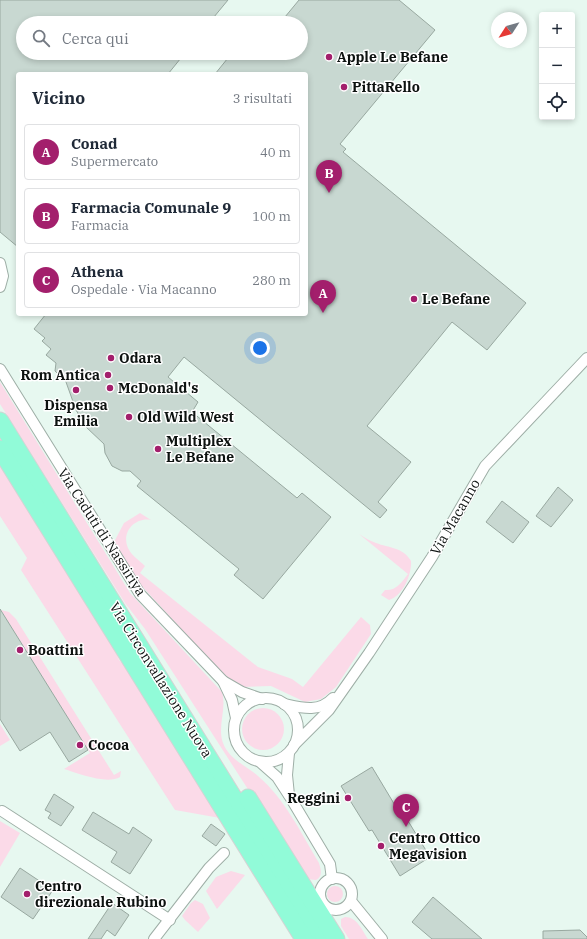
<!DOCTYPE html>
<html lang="it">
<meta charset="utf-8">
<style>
:root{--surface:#fff;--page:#f6f6f7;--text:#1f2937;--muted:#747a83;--line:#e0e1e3;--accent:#a31f6c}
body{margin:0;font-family:"IBM Plex Serif",serif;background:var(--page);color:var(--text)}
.controls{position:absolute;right:12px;top:12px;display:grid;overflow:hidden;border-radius:4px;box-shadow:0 2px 6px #0003}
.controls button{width:36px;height:36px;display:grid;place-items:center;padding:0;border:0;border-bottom:1px solid var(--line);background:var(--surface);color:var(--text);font:20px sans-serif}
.compass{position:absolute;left:491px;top:12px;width:36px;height:36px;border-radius:50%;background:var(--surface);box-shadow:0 2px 6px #0003;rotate:234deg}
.you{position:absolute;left:260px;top:348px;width:14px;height:14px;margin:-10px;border:3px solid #fff;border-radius:50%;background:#1a73e8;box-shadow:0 0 0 6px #1a73e833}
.badge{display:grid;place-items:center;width:26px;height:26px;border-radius:50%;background:var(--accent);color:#fff;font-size:13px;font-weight:700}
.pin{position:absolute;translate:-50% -33px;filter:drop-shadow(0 1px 2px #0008)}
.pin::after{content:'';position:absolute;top:21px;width:14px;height:12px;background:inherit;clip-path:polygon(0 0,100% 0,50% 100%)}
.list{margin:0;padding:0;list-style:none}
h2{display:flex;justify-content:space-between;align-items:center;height:52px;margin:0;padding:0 16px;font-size:17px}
h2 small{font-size:13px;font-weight:400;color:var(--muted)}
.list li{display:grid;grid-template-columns:26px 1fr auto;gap:12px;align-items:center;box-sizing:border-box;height:56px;margin:0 8px 8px;padding:0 8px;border:1px solid var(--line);border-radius:4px}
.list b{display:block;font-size:15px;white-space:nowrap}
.list p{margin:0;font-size:13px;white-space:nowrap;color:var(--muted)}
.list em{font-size:13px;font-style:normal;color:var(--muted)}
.icon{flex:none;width:22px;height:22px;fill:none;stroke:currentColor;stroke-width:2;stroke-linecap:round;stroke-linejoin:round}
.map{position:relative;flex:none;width:587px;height:939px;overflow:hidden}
.search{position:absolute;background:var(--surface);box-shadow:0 2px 6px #0003;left:16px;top:16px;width:292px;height:44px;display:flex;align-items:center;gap:10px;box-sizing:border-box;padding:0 14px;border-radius:22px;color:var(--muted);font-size:15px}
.panel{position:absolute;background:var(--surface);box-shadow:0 2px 6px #0003;left:16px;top:72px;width:292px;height:244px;border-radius:4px}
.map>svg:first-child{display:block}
.green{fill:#fbdae8}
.building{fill:#c8d8d1;stroke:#98a8a0}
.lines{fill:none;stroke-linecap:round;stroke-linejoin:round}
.street-casing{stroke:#9eaea6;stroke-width:12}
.primary-casing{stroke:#d3d4d4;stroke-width:19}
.street{stroke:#fff;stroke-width:10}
.primary{stroke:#91fbd8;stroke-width:17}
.poi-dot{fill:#a31f6c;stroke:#fff;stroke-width:1.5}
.labels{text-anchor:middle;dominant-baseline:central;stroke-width:3;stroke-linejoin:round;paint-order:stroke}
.poi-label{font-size:14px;font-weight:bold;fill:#0d1210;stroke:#fff;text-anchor:start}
.street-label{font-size:14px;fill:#0d1210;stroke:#fff}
</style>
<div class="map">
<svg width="587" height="939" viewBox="0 0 587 939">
<rect width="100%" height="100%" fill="#e7f8f0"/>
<!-- green -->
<g class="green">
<path d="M0 382 130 593 222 692C227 709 217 726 223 743 229 759 245 765 258 776 285 799 301 833 319 863 321 870 323 876 316 880L307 879 303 875 145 629 125 603 0 404Z"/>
<polygon points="0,462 108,636 119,660 128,670 220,818 175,810 21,570 27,558 0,516"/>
<path d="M140 513 151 520C135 517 121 532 128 548 131 555 139 560 145 566L140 573 258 667 292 679 303 687 361 617 370 625 371 634 336 687 321 699 305 702 271 686 241 687 228 680 139 583 114 542 124 523Z"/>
<path d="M359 534C365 538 370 541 376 543 389 548 403 547 411 561 412 574 403 596 389 600L381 595 385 590C396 591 402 582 408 574Z"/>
<path d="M1 610 9 612 16 619 114 775 121 771 120 777C107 785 77 773 64 769L90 753Z"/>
<circle cx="263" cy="729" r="21"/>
<polygon points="0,724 10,740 0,746"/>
<polygon points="0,821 20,833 0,867"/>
<polygon points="231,871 245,875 217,909 206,891 216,877"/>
<circle cx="335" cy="894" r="8"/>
<polygon points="195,900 203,904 210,918 198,932 185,920 182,916 191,903"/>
<path d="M345 917C357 917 362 930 368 939H349L341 926V919Z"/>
</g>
<!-- building -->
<g class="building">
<polygon points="0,0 228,0 209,23 23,23 23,53 185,53 168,74 18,74 18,247 0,232"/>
<polygon points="299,0 399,0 435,30 340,144 346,149 343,152 526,303 487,350 452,322 367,426 411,462 378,502 387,510 380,518 184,357 168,377 198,402 192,412 297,498 302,493 331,517 263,599 234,575 239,569 137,486 141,481 130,471 122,471 112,466 105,453 104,444 86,427 76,410 66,382 55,371 56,363 46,355 51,349 42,341 45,338 34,329 46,314 306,314 306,74 215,74 232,53 301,53 301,23 280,23"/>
<polygon points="558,487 573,500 551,527 536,516"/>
<polygon points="502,501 529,522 513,543 486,522"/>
<polygon points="0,609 88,750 69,762 50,732 20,751 0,719"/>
<polygon points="372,767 399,812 402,811 430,857 400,876 372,830 369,831 341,786"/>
<polygon points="54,794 74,807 61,826 48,818 51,813 45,810"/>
<polygon points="93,812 129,834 133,827 152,840 130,874 111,862 117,852 82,830"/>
<polygon points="211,824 225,834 216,846 202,836"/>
<polygon points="20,868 53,890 33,919 1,897"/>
<polygon points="433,897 482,939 432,939 412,922"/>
<polygon points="112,903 129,915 115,936 107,930 101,939 88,939"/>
<polygon points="580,930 587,937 587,939 543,939 543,931"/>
</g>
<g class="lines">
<!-- street casing -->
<g class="street-casing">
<g id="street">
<polyline points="0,263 3,276 0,287"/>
<polyline points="0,369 140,594 223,681 242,692 262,699"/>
<polyline points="223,681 232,700 236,718"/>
<circle cx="266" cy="730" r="32"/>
<path d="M284 704C302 708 319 713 333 698"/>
<polyline points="294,745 329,710 369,653 432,557 485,466 587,358"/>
<polyline points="289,753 287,775 289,795"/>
<polyline points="260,762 277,777 290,797 330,864 332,879"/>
<polyline points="2,811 170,920"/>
<circle cx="336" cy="894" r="16"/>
<polyline points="351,901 382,939"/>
<polyline points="154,939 209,868 224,853"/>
</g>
</g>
<!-- primary casing -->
<g class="primary-casing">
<g id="primary">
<polyline points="0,421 321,939"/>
<polyline points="0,449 304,939"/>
<polyline points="248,798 336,939"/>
</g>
</g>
<!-- street -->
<use href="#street" class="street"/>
<!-- primary -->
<use href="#primary" class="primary"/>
</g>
<!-- markers -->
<g class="poi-dot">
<circle cx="329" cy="57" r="4"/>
<circle cx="344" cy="87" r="4"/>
<circle cx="414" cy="299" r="4"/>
<circle cx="111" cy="358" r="4"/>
<circle cx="108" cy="375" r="4"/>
<circle cx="110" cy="388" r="4"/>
<circle cx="76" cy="390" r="4"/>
<circle cx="129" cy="417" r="4"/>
<circle cx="158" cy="449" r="4"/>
<circle cx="20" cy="650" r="4"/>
<circle cx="80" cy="745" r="4"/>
<circle cx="348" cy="798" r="4"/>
<circle cx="381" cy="846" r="4"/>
<circle cx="27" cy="894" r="4"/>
</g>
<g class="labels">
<!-- poi labels -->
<g class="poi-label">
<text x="337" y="57">Apple Le Befane</text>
<text x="352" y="87">PittaRello</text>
<text x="422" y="299">Le Befane</text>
<text x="119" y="358">Odara</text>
<text x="100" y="375" text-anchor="end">Rom Antica</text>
<text x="118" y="388">McDonald's</text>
<text x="76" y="405" text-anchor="middle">Dispensa<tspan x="76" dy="16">Emilia</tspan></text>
<text x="137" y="417">Old Wild West</text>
<text x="166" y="441">Multiplex<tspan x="166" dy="16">Le Befane</tspan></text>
<text x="28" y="650">Boattini</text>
<text x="88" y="745">Cocoa</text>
<text x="340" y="798" text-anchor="end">Reggini</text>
<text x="389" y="838">Centro Ottico<tspan x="389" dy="16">Megavision</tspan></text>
<text x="35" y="886">Centro<tspan x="35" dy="16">direzionale Rubino</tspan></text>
</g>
<!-- street labels -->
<g class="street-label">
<text transform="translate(455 517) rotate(-60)">Via Macanno</text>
<text transform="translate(102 532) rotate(57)">Via Caduti di Nassiriya</text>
<text transform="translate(161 680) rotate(58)">Via Circonvallazione Nuova</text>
</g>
</g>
</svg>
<div class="controls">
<button>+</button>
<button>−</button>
<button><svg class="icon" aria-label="locate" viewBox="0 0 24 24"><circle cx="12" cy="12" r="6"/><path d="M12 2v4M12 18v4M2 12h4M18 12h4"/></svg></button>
</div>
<svg class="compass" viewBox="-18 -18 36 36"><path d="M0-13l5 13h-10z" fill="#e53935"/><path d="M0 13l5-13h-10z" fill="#747a83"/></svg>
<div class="you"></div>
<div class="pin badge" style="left:323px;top:313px">A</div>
<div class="pin badge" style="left:329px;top:193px">B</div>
<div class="pin badge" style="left:406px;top:827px">C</div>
<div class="search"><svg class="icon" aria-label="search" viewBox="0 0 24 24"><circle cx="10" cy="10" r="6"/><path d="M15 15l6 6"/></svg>Cerca qui</div>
<section class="panel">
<h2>Vicino<small>3 risultati</small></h2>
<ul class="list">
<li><span class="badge">A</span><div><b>Conad</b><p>Supermercato</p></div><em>40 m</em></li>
<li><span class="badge">B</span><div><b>Farmacia Comunale 9</b><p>Farmacia</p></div><em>100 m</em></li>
<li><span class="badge">C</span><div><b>Athena</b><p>Ospedale · Via Macanno</p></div><em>280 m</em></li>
</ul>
</section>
</div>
